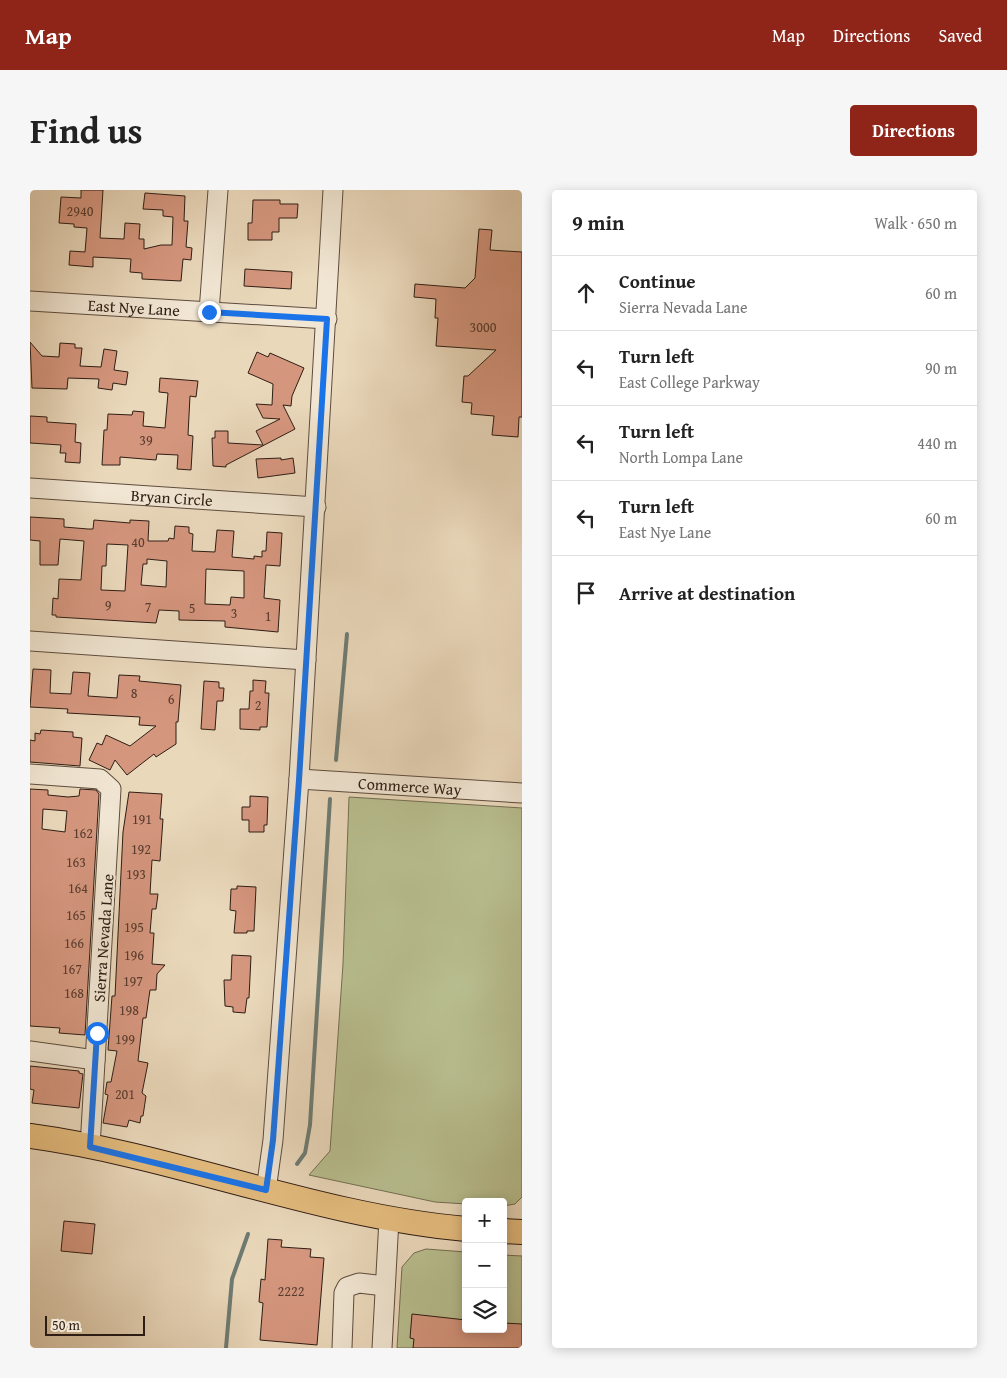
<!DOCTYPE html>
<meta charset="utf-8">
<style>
:root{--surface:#fff;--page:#f6f6f6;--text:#222;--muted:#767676;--line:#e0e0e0;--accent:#8f2418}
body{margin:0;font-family:"Gentium Book Plus",serif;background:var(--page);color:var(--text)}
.controls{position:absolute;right:15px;bottom:15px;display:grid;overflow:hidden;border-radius:5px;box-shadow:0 2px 12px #0003}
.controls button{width:45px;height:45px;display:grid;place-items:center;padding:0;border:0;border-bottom:1px solid var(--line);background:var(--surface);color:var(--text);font:25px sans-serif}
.scale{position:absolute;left:15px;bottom:12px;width:100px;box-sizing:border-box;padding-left:5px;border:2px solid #2e1d14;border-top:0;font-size:14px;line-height:18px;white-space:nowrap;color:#2e1d14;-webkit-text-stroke:4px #f1e6d3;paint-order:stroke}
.stop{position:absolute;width:15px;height:15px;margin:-11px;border:4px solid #1a73e8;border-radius:50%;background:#fff}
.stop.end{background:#1a73e8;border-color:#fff;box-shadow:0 1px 5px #0008}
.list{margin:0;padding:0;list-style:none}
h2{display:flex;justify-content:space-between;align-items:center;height:65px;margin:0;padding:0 20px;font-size:21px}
h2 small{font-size:16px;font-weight:400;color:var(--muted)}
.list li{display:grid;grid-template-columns:32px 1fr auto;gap:15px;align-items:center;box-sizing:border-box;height:75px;padding:0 20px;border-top:1px solid var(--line)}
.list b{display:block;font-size:19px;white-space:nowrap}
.list p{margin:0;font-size:16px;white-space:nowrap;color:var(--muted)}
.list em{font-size:16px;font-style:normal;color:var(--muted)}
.icon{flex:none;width:28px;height:28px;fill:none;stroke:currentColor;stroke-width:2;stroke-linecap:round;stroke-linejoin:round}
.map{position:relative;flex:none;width:492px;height:1158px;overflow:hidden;border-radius:5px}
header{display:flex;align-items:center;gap:30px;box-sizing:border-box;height:70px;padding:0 25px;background:var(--accent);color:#fff}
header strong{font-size:24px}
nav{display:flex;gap:28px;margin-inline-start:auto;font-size:18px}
.intro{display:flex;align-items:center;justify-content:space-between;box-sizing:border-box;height:120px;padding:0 30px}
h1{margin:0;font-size:35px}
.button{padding:12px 22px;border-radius:5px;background:var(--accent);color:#fff;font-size:18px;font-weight:700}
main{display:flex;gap:30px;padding:0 30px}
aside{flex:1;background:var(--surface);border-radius:5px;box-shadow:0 2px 12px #0003}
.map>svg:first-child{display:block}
.green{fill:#b8be8f;stroke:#736e52}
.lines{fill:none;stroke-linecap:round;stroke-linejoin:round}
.stream{stroke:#6e7b72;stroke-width:4}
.building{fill:#d5967e;stroke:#2e1d14;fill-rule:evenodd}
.minor-casing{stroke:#5d4c3e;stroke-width:21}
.major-casing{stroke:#2e1d14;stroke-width:26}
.minor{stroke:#f1e6d3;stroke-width:19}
.major{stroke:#e5bc7e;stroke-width:24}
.route{stroke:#1a73e8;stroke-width:6}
.labels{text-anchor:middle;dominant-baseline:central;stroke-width:4.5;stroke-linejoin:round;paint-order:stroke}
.number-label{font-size:14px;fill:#583b2e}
.street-label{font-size:16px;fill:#2e1d14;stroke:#f1e6d3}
</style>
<header>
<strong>Map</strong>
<nav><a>Map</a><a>Directions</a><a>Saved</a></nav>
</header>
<div class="intro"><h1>Find us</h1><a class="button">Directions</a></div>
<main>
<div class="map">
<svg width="492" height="1158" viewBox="0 0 492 1158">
<rect width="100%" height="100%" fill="#ead8bb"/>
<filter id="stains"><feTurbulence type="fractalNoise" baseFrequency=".004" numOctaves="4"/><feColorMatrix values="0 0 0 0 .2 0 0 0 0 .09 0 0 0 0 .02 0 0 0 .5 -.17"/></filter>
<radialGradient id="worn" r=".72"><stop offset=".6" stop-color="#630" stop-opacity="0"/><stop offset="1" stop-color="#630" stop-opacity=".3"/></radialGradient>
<!-- green -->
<g class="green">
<polygon points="319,607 492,618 492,1007 485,1014 473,1016 473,1012 436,1012 436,1014 405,1012 279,985 300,961 313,774"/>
<polygon points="396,1059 436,1062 436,1139 473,1139 473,1065 492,1066 492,1158 367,1158 372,1077 384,1063"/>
</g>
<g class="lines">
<!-- stream -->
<g class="stream">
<polyline points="306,570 317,444"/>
<polyline points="267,974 275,963 280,935 300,609"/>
<polyline points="196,1158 202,1089 218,1044"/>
</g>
</g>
<!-- building -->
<g class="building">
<polygon points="51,0 73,0 70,48 94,49 95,33 110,34 109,49 114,49 114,59 131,55 142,55 143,27 133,26 133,20 113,19 115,3 155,6 154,31 158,31 156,57 162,58 161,70 153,69 151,91 112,89 112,83 100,82 101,69 63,67 63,77 39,75 40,61 55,62 57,38 44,37 44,34 29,33 31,7 51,8"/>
<polygon points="223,10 250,10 250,14 268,14 267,28 249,28 249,42 242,42 242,50 218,50 218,33 222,33"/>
<polygon points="449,39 462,40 460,60 492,62 492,227 489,227 488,247 462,245 464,226 441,224 442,213 432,212 434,186 438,186 466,160 406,156 408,128 405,128 406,109 384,107 385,94 435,98 445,88"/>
<polygon points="215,79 262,82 261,99 214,96"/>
<polygon points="0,152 12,166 29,167 30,153 45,154 45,158 52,158 50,176 71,177 74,159 87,161 84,180 98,182 96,195 83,193 82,200 68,198 69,189 38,188 37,199 2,198"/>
<polygon points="227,162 238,167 240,163 274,178 262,206 261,216 253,215 265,239 196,275 196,277 183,276 182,248 185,248 185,241 198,241 198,253 233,255 226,241 250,229 233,228 226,214 242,215 243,194 218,183"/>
<polygon points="130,188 168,191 166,207 160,206 158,245 163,246 161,280 147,279 148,265 127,264 126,270 90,267 90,275 72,275 74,240 77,240 78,224 102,225 103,221 114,222 113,236 135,238 138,203 129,202"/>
<polygon points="0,226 17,227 17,232 46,234 45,252 51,253 50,273 35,272 36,263 30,263 31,255 0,253"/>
<polygon points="251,268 251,270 263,268 265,283 228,288 226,269"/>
<path d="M0 327 34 329V337L58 339H63L64 330 100 333V330L119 331 118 351H138L139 348 144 349 145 336 159 337V343L163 344 162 361 185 362 187 340 204 341 202 367 224 369V366L232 367V361H236L237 342 252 343 250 376 236 375 234 408 250 410 248 442 195 437V431L149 430V421L129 420 126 433 26 427V425H22L23 408 28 409 29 389 51 390 54 351 30 349 28 375H10V351L0 350ZM77 354 98 355 95 401 71 400 72 376H76ZM117 369 137 371 136 397 111 395 113 374H117ZM176 379 214 381V408L201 407 200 415 175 414Z"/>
<polygon points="3,479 21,480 20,503 41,504 43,482 60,483 58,506 87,508 89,485 110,486 109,491 151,495 148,532 146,532 146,554 126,567 124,564 97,585 85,570 80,580 59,570 67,553 72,555 76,545 100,556 126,536 109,535 110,527 37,523 38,519 0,517"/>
<polygon points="223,490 236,491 235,503 239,503 237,537 230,537 230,540 210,539 210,519 219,519 220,501 223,501"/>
<polygon points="174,491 189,492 189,498 194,498 193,511 187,511 185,540 171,539"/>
<polygon points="11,540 43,542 43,547 52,548 50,576 0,572 0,550 5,551 5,543 10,544"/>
<path d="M0 599 18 600V605L38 607 49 606 50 599 66 600 69 604 55 845 29 843 30 838 0 836ZM13 619 37 621 35 642 12 639Z"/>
<polygon points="99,602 132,604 130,629 133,629 130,671 122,670 120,704 128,704 126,719 122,719 120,743 124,743 122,774 135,775 127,784 126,800 120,800 116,828 113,828 108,871 118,873 112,903 116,906 113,926 111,926 110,933 99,930 97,937 73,933 78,905 75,904 77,892 81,892 87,861 78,860 82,806 85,806 93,642"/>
<polygon points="220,606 238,607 237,635 234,635 234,642 219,642 219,630 212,630 212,617 220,617"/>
<polygon points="207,696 226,697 224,741 217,741 217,743 204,743 206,721 200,720 201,699 207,699"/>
<polygon points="202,765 221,766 219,808 217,808 215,823 203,822 203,817 195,816 194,790 201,790"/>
<polygon points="0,876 49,881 49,883 53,884 49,918 2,913 4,900 0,899"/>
<polygon points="34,1031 65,1034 62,1064 31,1061"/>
<polygon points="238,1049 252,1050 251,1057 281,1059 280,1067 294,1068 287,1155 230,1150 233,1113 229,1112 231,1089 235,1090"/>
<polygon points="382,1124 436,1130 436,1139 473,1139 473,1133 492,1134 492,1158 383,1158 384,1149 380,1148"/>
</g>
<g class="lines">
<!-- minor casing -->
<g class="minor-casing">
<g id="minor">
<path id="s1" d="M0 111 297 129"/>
<polyline points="179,122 188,0"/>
<path id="s2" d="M0 298 286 317"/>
<polyline points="0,451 276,470"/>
<polyline points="0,584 70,589 81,599 60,957"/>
<path id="s3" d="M269 589 492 603"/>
<polyline points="0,861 65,870"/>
<polyline points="236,1000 243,950 269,589 303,0"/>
<polyline points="312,1158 314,1103 317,1097 329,1093 355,1096"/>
<polyline points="352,1158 359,1029"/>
</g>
</g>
<!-- major casing -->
<g class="major-casing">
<g id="major">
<path d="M0 946C147 966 287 1026 436 1039"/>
<polyline points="473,1041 492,1042"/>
</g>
</g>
<!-- minor -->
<use href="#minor" class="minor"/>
<!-- major -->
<use href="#major" class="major"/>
</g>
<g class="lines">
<!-- route -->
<polyline class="route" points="67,843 60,957 236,1000 243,950 269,590 297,129 179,122"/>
</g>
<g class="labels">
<!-- number labels -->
<g class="number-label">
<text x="50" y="21">2940</text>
<text x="453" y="137">3000</text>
<text x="116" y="250">39</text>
<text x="108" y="352">40</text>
<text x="78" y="415">9</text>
<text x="118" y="417">7</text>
<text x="162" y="418">5</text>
<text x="204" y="423">3</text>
<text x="238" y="426">1</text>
<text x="104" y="503">8</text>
<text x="141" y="509">6</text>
<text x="228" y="515">2</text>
<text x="112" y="629">191</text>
<text x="53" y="643">162</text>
<text x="111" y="659">192</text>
<text x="46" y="672">163</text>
<text x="106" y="684">193</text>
<text x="48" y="698">164</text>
<text x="46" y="725">165</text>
<text x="104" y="737">195</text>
<text x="44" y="753">166</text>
<text x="104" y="765">196</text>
<text x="42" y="779">167</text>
<text x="103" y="791">197</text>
<text x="44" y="803">168</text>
<text x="99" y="820">198</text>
<text x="95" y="849">199</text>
<text x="95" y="904">201</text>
<text x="261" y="1101">2222</text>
</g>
<!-- street labels -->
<g class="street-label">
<text stroke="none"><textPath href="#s1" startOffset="104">East Nye Lane</textPath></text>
<text stroke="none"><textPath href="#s2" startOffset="142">Bryan Circle</textPath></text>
<text stroke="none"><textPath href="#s3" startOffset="111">Commerce Way</textPath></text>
<text transform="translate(73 748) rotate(-86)">Sierra Nevada Lane</text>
</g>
</g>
<rect width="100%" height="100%" filter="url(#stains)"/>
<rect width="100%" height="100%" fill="url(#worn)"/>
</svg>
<div class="controls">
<button>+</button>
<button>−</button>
<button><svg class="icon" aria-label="layers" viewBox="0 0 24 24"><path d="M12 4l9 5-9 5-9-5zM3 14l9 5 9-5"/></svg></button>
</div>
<div class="scale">50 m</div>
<div class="stop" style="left:67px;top:843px"></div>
<div class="stop end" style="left:179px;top:122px"></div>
</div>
<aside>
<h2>9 min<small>Walk · 650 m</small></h2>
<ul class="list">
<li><svg class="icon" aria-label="ahead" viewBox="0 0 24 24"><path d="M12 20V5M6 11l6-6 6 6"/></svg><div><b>Continue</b><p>Sierra Nevada Lane</p></div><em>60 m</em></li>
<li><svg class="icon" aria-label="left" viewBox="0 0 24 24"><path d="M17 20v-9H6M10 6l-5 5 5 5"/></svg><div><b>Turn left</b><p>East College Parkway</p></div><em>90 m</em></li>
<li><svg class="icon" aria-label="left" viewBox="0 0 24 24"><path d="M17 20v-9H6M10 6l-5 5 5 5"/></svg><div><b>Turn left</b><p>North Lompa Lane</p></div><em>440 m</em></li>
<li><svg class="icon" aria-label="left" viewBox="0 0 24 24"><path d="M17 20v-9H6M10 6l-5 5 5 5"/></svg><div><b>Turn left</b><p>East Nye Lane</p></div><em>60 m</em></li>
<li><svg class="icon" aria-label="arrive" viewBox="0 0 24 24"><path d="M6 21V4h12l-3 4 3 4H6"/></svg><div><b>Arrive at destination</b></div></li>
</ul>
</aside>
</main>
